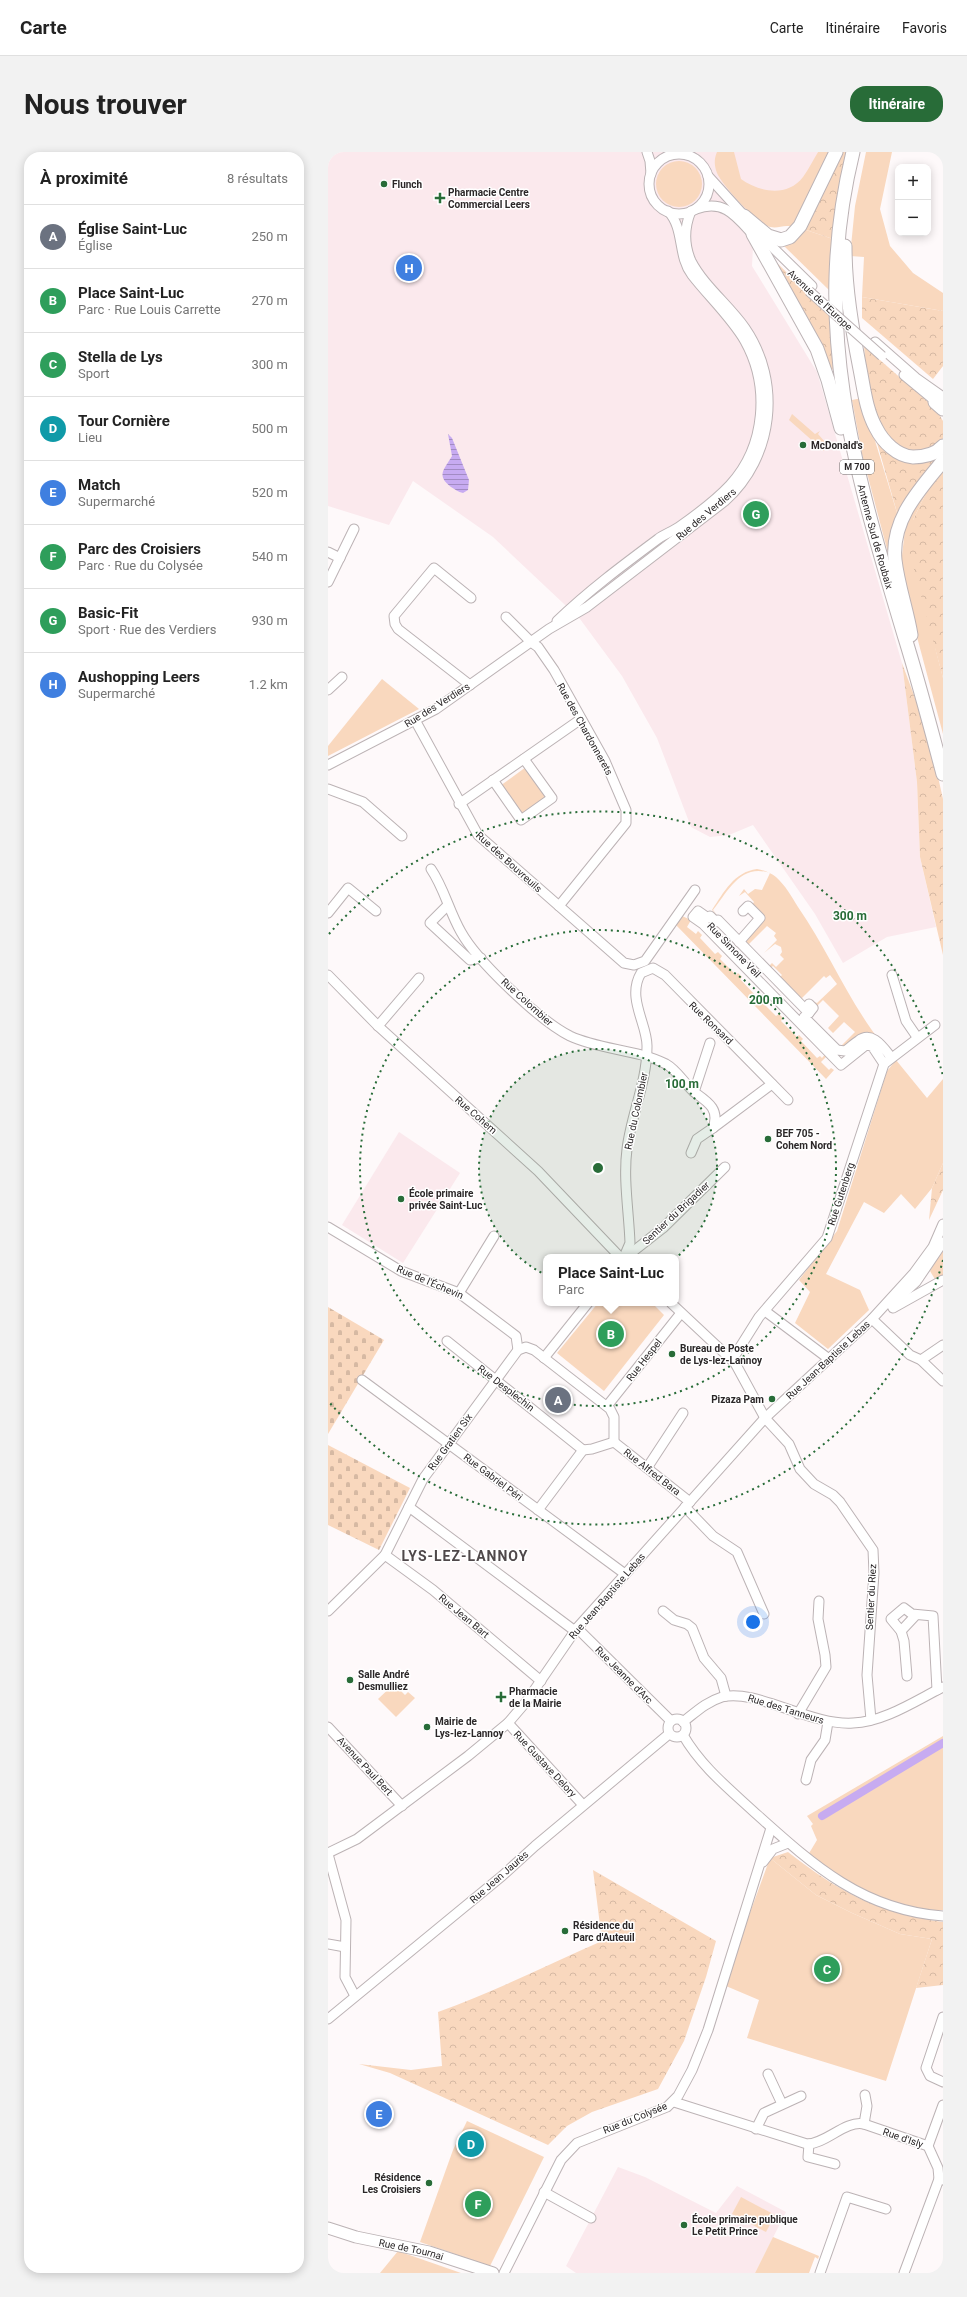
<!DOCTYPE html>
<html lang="fr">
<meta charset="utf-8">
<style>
:root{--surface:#fff;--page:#f2f2f2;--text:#222;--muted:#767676;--line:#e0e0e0;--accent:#286c38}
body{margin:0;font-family:Roboto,sans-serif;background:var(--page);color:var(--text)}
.controls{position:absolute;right:12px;top:12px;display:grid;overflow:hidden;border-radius:8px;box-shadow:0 2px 10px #0003}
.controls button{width:36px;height:36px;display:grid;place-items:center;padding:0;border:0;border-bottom:1px solid var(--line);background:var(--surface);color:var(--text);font:20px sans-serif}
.you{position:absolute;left:425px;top:1470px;width:14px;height:14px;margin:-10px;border:3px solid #fff;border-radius:50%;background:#1a73e8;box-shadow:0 0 0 6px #1a73e833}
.badge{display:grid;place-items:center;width:26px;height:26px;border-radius:50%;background:var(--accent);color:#fff;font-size:13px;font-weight:700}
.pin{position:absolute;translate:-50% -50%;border:2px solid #fff;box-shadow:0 1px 4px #0006}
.popup{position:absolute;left:215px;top:1102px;width:136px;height:52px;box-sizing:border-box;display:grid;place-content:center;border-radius:8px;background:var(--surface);filter:drop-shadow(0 1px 3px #0005);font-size:13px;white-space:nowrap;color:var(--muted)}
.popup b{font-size:15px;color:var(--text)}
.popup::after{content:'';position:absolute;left:50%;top:100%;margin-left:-8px;border:8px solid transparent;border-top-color:var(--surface)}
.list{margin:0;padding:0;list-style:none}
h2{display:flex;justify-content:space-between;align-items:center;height:52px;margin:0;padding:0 16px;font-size:17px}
h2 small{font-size:13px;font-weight:400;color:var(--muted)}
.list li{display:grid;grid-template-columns:26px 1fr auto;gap:12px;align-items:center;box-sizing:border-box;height:64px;padding:0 16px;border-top:1px solid var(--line)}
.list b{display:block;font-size:15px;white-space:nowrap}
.list p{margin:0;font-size:13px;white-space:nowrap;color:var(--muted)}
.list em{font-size:13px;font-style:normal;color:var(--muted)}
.map{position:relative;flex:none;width:615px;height:2121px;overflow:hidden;border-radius:16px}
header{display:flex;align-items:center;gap:24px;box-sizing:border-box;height:56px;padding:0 20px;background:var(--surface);border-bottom:1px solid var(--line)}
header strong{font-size:19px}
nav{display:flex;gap:22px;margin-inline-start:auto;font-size:14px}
.intro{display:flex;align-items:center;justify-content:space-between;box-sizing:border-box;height:96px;padding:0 24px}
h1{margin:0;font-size:28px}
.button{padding:10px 18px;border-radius:16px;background:var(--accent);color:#fff;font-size:14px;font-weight:700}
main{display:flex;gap:24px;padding:0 24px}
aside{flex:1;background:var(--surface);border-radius:16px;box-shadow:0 2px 10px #0003}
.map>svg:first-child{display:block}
.built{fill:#fbe9ed}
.green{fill:#f9d8be}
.forest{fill:url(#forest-crowns)}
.cemetery{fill:url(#cemetery-stones)}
.water{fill:url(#water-rules)}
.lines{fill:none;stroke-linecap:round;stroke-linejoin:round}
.canal{stroke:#c7abf1;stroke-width:8}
.minor-casing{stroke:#bcb3b5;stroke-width:11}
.major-casing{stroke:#bcb3b5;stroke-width:13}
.highway-casing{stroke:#bcb3b5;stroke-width:15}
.minor{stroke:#fff;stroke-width:9}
.major{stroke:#fff;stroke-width:11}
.highway{stroke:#fff;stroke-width:13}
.minor-bridge-casing{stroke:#bcb3b5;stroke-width:11;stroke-linecap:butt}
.minor-bridge{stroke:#fff;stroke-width:9}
.ring{fill:none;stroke:#286c38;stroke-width:2;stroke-dasharray:2 4}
.poi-dot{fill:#286c38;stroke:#fff;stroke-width:1.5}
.labels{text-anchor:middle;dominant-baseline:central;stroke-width:3;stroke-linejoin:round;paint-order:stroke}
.shield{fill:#fff;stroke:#6b6868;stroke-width:1}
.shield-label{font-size:9px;font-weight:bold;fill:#2b2728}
.poi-label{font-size:10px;font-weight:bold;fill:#2b2728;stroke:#fff;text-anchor:start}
.street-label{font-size:10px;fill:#2b2728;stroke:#fff}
.district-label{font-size:14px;font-weight:bold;letter-spacing:1px;fill:#4f484a;stroke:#fff}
.centre{fill:#286c38;stroke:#fff;stroke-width:2}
.ring-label{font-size:12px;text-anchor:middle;font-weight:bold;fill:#286c38;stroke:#fff;stroke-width:3;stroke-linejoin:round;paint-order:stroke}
</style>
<header>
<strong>Carte</strong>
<nav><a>Carte</a><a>Itinéraire</a><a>Favoris</a></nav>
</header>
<div class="intro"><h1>Nous trouver</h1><a class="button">Itinéraire</a></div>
<main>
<aside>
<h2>À proximité<small>8 résultats</small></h2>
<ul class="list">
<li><span class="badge" style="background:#6b7280">A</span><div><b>Église Saint-Luc</b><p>Église</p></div><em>250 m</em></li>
<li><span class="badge" style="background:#2e9e5b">B</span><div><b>Place Saint-Luc</b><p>Parc · Rue Louis Carrette</p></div><em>270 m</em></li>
<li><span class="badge" style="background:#2e9e5b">C</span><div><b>Stella de Lys</b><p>Sport</p></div><em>300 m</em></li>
<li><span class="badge" style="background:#0f9aa8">D</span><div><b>Tour Cornière</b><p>Lieu</p></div><em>500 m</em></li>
<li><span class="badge" style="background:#3f7fe0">E</span><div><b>Match</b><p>Supermarché</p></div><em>520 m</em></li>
<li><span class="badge" style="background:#2e9e5b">F</span><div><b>Parc des Croisiers</b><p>Parc · Rue du Colysée</p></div><em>540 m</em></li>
<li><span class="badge" style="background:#2e9e5b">G</span><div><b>Basic-Fit</b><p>Sport · Rue des Verdiers</p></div><em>930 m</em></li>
<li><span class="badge" style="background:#3f7fe0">H</span><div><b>Aushopping Leers</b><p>Supermarché</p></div><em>1.2 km</em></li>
</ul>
</aside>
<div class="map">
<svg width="615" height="2121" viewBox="0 0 615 2121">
<defs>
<pattern id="forest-crowns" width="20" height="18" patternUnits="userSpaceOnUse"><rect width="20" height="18" fill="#f9d8be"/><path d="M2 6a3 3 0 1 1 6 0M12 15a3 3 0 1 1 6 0" fill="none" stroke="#d6b9a3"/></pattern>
<pattern id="cemetery-stones" width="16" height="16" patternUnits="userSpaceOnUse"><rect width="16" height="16" fill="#f9d8be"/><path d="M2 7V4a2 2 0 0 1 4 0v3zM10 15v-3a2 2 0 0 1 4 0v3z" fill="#d6b9a3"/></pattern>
<pattern id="water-rules" width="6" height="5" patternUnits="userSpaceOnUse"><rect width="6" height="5" fill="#c7abf1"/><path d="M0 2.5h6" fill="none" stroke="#a28bc3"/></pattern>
</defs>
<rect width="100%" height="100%" fill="#fef9fa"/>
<!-- built -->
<g class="built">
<polygon points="0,0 490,0 460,66 438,73 425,95 424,114 489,220 574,511 589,630 592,705 608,775 559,785 515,811 487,762 425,673 401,683 382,685 363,675 329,586 294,524 252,467 165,385 85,329 61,373 0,354"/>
<polygon points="71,980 132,1021 75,1111 14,1073"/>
<polygon points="290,2015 317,2025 388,2061 409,2034 458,2060 427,2121 248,2121 238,2114"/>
</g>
<!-- green -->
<g class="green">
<path d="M389 0H406L413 27C431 40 459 46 475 25 481 17 485 8 490 0H504L466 75C455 72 451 77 442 75 429 72 394 33 389 21 386 13 386 7 389 0Z"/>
<polygon points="538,0 564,0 552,57 562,94 585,121 615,141 615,159 534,145 536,105 522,104 527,54"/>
<circle cx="351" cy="32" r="23"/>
<polygon points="475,77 505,87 502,139 455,93"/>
<polygon points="534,246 570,364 563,400 560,401 534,302 524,248"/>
<polygon points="464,262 487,282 492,279 490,282 497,290 496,299 461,268"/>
<polygon points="601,335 585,368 608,499 615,526 615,582 589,485 573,412 578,369"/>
<polygon points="54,527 91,557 0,604 0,594"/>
<polygon points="198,615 217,643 217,648 196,662 191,661 172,634"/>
<path d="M429 717C436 718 443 721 448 725 457 733 464 745 470 755 500 798 520 848 552 889L518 898 510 897 527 880 516 870 505 881 500 876 511 864 495 848 487 856 484 849 489 851 509 832 502 823 498 826 496 824 474 846 475 848 473 851 451 826 454 823 445 814 441 817V814L444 811 448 815 456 807 452 803 454 800 453 795 447 792 436 801 449 788 446 784 448 781 439 774 420 793 411 783 430 765 421 756 426 750 417 740 411 744 416 737 420 742 427 737 434 738 442 721C413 711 400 739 385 758L389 763 384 758C396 740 406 720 429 717Z"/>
<polygon points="354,764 363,768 359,775 368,782 370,779 374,783 372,786 387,802 390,800 394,804 392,807 408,823 410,821 414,825 412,827 428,844 431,841 435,845 432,848 448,864 451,862 455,866 453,869 469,885 471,883 475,887 473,889 489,906 492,904 494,906 499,900 501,902 493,910 501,918 503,916 506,918 498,927 347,772"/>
<polygon points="568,908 599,946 615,927 615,1011 604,1036 587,1057 573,1042 556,1061 536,1050 498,1122 532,1138 541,1158 500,1197 467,1171 482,1140 471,1128 509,1079 559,919"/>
<polygon points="615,1096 615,1132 611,1134 602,1119"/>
<polygon points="270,1151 324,1151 336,1163 276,1239 229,1201"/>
<polygon points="66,1532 77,1543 80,1540 87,1546 68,1565 50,1547"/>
<path d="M615 1584V1758C587 1759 554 1748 529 1736 512 1727 496 1714 480 1703L489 1688 483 1674 485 1672 479 1664Z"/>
<polygon points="442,1706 488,1743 524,1761 572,1782 604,1787 558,1929 419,1886 431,1848 398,1834 408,1799"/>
<polygon points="139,1969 216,2005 162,2114 92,2090 125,1998"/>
<polygon points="413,2045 447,2063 438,2080 404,2062"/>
<polygon points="445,2085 491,2104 490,2107 487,2105 481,2121 427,2121"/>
<polygon points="70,2099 133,2121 52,2121"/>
</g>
<!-- forest -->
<g class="forest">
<polygon points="513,0 520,0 505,87 475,77"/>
<polygon points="447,109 501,162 505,217 503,219"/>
<polygon points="534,145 615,159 615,214 605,227 534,166"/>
<path d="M536 194 608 257 615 269V286C610 294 598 299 588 299 543 299 539 227 536 194Z"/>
<polygon points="547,284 566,302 615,300 570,364"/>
<polygon points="615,318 615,526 579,391 585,368 601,335"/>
<polygon points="574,511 600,581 615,647 615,803 592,705 589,630"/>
<polygon points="615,1011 615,1038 601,1068 604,1036"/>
<path d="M460 1700C511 1740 550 1761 615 1770V1833L588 1836 604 1787 572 1782 524 1761 488 1743 442 1706Z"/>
<path d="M265 1718 388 1789 378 1825 356 1889 330 1937 264 1960 239 1974 220 1993 62 1921 31 1912 83 1918 114 1914 110 1860C166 1840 219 1813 274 1789Z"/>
</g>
<!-- cemetery -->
<g class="cemetery">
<polygon points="0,1155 56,1188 0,1282"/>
<polygon points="0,1293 82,1336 51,1398 0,1373"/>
</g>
<!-- water -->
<path class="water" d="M120 282 124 286 141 328 140 338 135 341C130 340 127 337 123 335 108 323 116 318 124 304Z"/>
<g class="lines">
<!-- canal -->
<polyline class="canal" points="494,1664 615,1591"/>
<!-- minor casing -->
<g class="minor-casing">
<g id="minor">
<polyline points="319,0 322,9 323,22"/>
<circle cx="351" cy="32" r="30"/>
<polyline points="380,24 420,68"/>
<path d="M368 57C398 46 410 67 428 86"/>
<polyline points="432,83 484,134"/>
<polyline points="547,190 588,226 615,245"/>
<polyline points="576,223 611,252"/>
<polyline points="0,400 12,406"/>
<polyline points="0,430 26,377"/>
<polyline points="178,465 203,490 210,495 226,518 277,609 298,658 298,671 294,676 231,754"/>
<path d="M229 469C260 439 295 413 330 387 336 382 344 380 351 375 368 363 388 348 402 333 438 294 442 234 417 189 403 165 381 145 364 123 349 103 357 77 340 59"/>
<polyline points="142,533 70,477 67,472 66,464 106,416 143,446"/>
<polyline points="0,538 14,525"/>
<polyline points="87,568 150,683 296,811 306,813 317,809 367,738"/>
<path d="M0 613 108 557 221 477 259 455 397 349C446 305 454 230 417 176 401 153 376 134 363 109 356 93 356 76 363 59"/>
<polyline points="165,628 193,668 224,646 196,607"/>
<polyline points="0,637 35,650 74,684"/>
<polyline points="131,652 253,567"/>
<path d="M103 717C116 736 121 759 133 780 149 809 212 869 242 884 272 898 308 897 338 912 349 918 356 931 366 940"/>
<polyline points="119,754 102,771 142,808 153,806"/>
<polyline points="0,761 20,736 48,759"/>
<polyline points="411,790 432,766 420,754 415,759"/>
<polyline points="0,823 50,874 210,1019 292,1105"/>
<polyline points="564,823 578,869 589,885"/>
<polyline points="481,852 485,856 481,861"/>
<polyline points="50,874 91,826"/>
<path d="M382 891 366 940C380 950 392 957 385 976L444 932"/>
<path d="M556 912 544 894 538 893 513 913 375 772 365 765 370 759 380 766 382 764 388 770 390 768 481 861 476 865 509 898 517 899C522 896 525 892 530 889 544 878 555 895 563 905"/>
<polyline points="363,1001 369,987 385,976"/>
<polyline points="0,1075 73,1119 131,1141 188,1184 190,1198"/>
<path d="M296 1105 302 1091C301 1061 295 1027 299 997 303 963 319 930 319 895 320 873 298 846 313 821L325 816 337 823 460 948"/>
<polyline points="298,1105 335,1076 397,1015"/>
<polyline points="131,1141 166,1084"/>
<polyline points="343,1151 407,1211 437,1266 461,1292 472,1317 486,1332 505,1343 512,1350 545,1398 546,1421 539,1523 543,1568"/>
<polyline points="563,1153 588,1130 615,1090"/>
<polyline points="565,1156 615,1128"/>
<polyline points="437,1159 501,1207"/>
<polyline points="544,1167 582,1203 593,1208 615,1229"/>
<polyline points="119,1189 255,1298"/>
<polyline points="216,1206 260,1151"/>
<polyline points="404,1208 431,1165 499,1086 556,912 607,873"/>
<polyline points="593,1208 615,1193"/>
<polyline points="34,1228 297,1422"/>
<polyline points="279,1254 353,1161"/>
<polyline points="286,1290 362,1350"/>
<polyline points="255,1298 264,1297 286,1290"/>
<polyline points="319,1316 355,1261"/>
<polyline points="81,1355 247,1479"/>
<polyline points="357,1355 385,1384 409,1400 436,1462"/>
<polyline points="210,1358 255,1298"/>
<polyline points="57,1403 105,1438 213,1529"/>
<polyline points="0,1459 57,1403 95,1327 190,1198 198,1195 206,1198 282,1257 286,1265 286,1290"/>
<polyline points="335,1459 346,1468 359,1472 364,1476 376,1506 393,1526 398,1544"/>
<polyline points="588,1463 573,1479 563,1467 576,1456 584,1462 605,1464 609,1538"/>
<polyline points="249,1476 343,1569"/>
<polyline points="573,1479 576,1489 579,1524"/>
<polyline points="470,1562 498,1515 497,1503 490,1467 491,1449"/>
<circle cx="349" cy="1576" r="9"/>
<path d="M355 1570C368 1560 378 1550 394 1545 427 1536 483 1574 525 1571 556 1570 587 1549 615 1535"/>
<polyline points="180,1571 255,1653"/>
<polyline points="0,1575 74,1654"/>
<path d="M355 1583C373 1614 399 1635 425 1659 483 1711 533 1758 615 1764"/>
<polyline points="478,1628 483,1608 497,1588 500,1570"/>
<polyline points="0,1701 29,1687 140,1604 180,1571 198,1550 249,1476 437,1266 544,1167 586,1121 605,1095 615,1072"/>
<polyline points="0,1702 18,1768 17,1825 27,1844"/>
<polyline points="435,1710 445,1697 460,1691"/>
<polyline points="0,1792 17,1795"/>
<polyline points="615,1865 598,1916 602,1924 615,1930"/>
<polyline points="0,1867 174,1724 207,1694 341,1582"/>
<polyline points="440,1922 454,1952"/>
<path d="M346 1950 479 1992C498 1992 517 1968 536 1972L600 1994 610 2016 611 2027 615 2028"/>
<polyline points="536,1972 539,1954 537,1943"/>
<polyline points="428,1977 436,1961 473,1944"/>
<polyline points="481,1992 480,2005 507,2012"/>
<polyline points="600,1994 615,1953"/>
<polyline points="216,2040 263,2066"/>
<polyline points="176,2121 233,2008 249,1991 339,1955 350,1944 364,1918 380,1878 443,1676"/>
<polyline points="492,2121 519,2045 558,2057"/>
<polyline points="576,2121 611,2027"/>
</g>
</g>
<!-- major casing -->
<g class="major-casing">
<g id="major">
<path id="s1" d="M0 2076 28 2085 101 2100 165 2121"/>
</g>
</g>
<!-- highway casing -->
<g class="highway-casing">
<g id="highway">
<path id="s2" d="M525 0C482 176 527 319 577 486 591 531 603 577 615 622"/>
<polyline points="416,64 440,84 453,88 462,85 472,74 508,0"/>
<polyline points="425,82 489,197 500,228 513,276"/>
<path d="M517 94C517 136 524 176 532 217 536 237 538 258 548 276 555 290 569 304 585 305 596 305 607 303 615 294"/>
<polyline points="607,250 615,257"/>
<path d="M583 483C579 458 570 434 567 408 563 368 591 338 615 309"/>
</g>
</g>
<!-- minor -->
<use href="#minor" class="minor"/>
<!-- major -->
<use href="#major" class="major"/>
<!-- highway -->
<use href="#highway" class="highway"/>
<!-- minor-bridge casing -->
<g class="minor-bridge-casing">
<polyline id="minor-bridge" points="481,139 554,204"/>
</g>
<!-- minor-bridge -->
<use href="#minor-bridge" class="minor-bridge"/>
</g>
<!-- distance rings -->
<circle cx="270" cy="1016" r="119" fill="#286c38" fill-opacity=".12"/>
<g class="ring">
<circle cx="270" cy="1016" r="119"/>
<circle cx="270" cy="1016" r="238"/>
<path d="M615 1108A357 357 0 0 1 1 1250M1 782A357 357 0 0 1 615 924"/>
</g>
<!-- markers -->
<g class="poi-dot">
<circle cx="56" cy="32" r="4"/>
<path d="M110 40h4v4h4v4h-4v4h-4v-4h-4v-4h4z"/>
<circle cx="475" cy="293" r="4"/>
<circle cx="440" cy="987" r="4"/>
<circle cx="73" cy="1047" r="4"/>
<circle cx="344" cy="1202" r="4"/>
<circle cx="444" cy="1247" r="4"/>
<circle cx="22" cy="1528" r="4"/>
<path d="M171 1539h4v4h4v4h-4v4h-4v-4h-4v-4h4z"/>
<circle cx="99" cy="1575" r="4"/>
<circle cx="237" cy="1779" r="4"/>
<circle cx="101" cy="2031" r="4"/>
<circle cx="356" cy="2073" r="4"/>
</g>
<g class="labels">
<!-- shield labels -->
<rect class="shield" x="512" y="308" width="34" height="14" rx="3"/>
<g class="shield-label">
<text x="529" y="315">M 700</text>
</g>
<!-- poi labels -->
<g class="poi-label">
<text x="64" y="32">Flunch</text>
<text x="120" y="40">Pharmacie Centre<tspan x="120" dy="12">Commercial Leers</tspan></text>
<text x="483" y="293">McDonald's</text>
<text x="448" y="981">BEF 705 -<tspan x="448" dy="12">Cohem Nord</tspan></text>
<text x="81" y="1041">École primaire<tspan x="81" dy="12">privée Saint-Luc</tspan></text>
<text x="352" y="1196">Bureau de Poste<tspan x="352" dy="12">de Lys-lez-Lannoy</tspan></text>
<text x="436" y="1247" text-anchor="end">Pizaza Pam</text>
<text x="30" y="1522">Salle André<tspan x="30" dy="12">Desmulliez</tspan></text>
<text x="181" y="1539">Pharmacie<tspan x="181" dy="12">de la Mairie</tspan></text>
<text x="107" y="1569">Mairie de<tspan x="107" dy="12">Lys-lez-Lannoy</tspan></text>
<text x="245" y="1773">Résidence du<tspan x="245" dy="12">Parc d'Auteuil</tspan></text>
<text x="93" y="2025" text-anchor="end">Résidence<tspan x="93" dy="12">Les Croisiers</tspan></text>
<text x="364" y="2067">École primaire publique<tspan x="364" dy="12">Le Petit Prince</tspan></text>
</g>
<!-- street labels -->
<g class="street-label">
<text transform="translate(492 148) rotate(43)">Avenue de l'Europe</text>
<text transform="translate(378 362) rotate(-40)">Rue des Verdiers</text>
<text stroke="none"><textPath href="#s2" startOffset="390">Antenne Sud de Roubaix</textPath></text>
<text transform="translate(109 553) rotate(-32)">Rue des Verdiers</text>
<text transform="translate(257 577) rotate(61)">Rue des Chardonnerets</text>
<text transform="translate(181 710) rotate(42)">Rue des Bouvreuils</text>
<text transform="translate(406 798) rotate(46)">Rue Simone Veil</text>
<text transform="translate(199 850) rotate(42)">Rue Colombier</text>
<text transform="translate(383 871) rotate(44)">Rue Ronsard</text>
<text transform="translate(308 959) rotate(-78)">Rue du Colombier</text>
<text transform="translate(148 963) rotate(41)">Rue Cohem</text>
<text transform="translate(513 1042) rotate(-72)">Rue Gutenberg</text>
<text transform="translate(348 1061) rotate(-43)">Sentier du Brigadier</text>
<text transform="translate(102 1130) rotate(23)">Rue de l'Échevin</text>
<text transform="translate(316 1208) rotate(-52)">Rue Hespel</text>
<text transform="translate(500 1208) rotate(-43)">Rue Jean-Baptiste Lebas</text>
<text transform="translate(178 1236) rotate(38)">Rue Desplechin</text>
<text transform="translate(122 1290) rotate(-54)">Rue Gratien Six</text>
<text transform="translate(324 1320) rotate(38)">Rue Alfred Bara</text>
<text transform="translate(165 1325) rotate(37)">Rue Gabriel Péri</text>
<text transform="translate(279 1444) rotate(-49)">Rue Jean-Baptiste Lebas</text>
<text transform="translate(543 1445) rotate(-87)">Sentier du Riez</text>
<text transform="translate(136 1464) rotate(40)">Rue Jean Bart</text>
<text transform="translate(296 1523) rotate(45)">Rue Jeanne d'Arc</text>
<text transform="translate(458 1557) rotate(17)">Rue des Tanneurs</text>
<text transform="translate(217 1612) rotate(47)">Rue Gustave Delory</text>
<text transform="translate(37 1614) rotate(47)">Avenue Paul Bert</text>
<text transform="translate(171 1725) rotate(-41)">Rue Jean Jaurès</text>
<text transform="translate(307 1966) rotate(-22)">Rue du Colysée</text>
<text transform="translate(575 1986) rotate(19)">Rue d'Isly</text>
<text stroke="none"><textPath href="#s1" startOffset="86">Rue de Tournai</textPath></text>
</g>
<!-- district labels -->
<g class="district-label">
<text x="137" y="1404">LYS-LEZ-LANNOY</text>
</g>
</g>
<circle cx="270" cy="1016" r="6" class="centre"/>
<g class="ring-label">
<text x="522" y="768">300 m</text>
<text x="438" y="852">200 m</text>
<text x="354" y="936">100 m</text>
</g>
</svg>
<div class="controls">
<button>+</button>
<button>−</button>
</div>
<div class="you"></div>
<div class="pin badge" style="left:230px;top:1248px;background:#6b7280">A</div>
<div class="pin badge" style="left:283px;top:1182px;background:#2e9e5b">B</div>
<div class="popup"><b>Place Saint-Luc</b>Parc</div>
<div class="pin badge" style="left:499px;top:1817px;background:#2e9e5b">C</div>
<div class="pin badge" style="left:143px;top:1992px;background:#0f9aa8">D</div>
<div class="pin badge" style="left:51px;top:1962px;background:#3f7fe0">E</div>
<div class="pin badge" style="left:150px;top:2052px;background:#2e9e5b">F</div>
<div class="pin badge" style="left:428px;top:362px;background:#2e9e5b">G</div>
<div class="pin badge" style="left:81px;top:116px;background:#3f7fe0">H</div>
</div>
</main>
